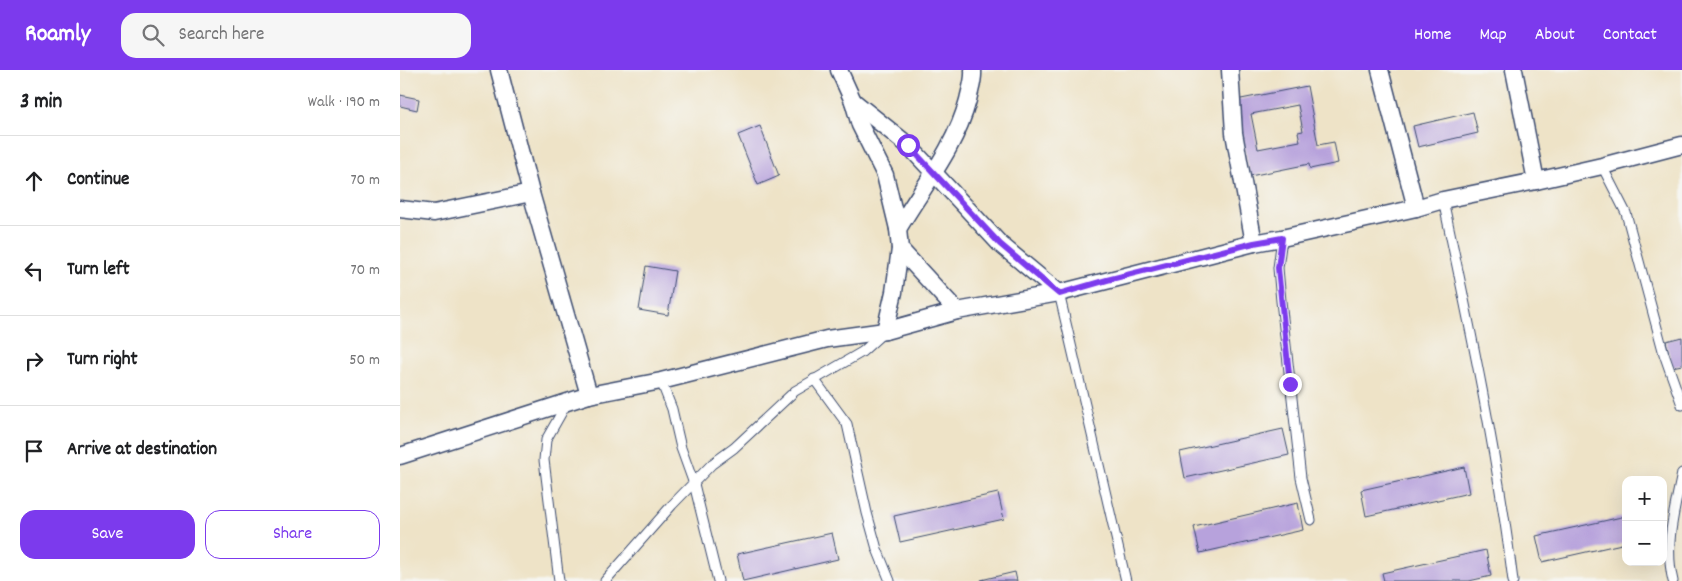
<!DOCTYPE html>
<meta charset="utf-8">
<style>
:root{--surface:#fff;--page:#f6f6f6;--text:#202124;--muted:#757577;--line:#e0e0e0;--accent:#7c3aed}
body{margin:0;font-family:Dekko,sans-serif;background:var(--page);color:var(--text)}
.controls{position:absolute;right:15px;bottom:15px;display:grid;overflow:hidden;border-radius:10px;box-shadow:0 5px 20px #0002}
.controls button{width:45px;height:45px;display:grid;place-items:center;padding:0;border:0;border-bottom:1px solid var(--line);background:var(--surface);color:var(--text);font:25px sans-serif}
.stop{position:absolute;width:15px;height:15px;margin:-11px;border:4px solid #7c3aed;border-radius:50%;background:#fff}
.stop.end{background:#7c3aed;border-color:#fff;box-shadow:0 1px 5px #0008}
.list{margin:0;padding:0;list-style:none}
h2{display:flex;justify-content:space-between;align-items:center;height:65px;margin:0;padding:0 20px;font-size:21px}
h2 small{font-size:16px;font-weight:400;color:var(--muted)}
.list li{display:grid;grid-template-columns:32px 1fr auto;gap:15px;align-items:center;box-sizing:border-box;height:90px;padding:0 20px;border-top:1px solid var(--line)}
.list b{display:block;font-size:19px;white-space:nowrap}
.list em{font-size:16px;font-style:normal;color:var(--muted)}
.actions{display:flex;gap:10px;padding:15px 20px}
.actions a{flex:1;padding:11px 0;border:1px solid var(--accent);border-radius:15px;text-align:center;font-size:18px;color:var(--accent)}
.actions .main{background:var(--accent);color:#fff}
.icon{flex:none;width:28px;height:28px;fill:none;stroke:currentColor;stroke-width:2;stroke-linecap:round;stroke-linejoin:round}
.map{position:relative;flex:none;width:1282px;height:511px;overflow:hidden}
header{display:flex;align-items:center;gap:30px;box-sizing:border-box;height:70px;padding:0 25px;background:var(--accent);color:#fff}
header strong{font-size:24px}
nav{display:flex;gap:28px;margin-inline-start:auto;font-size:18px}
.search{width:350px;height:45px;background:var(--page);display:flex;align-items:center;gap:12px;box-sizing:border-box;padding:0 18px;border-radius:15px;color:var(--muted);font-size:19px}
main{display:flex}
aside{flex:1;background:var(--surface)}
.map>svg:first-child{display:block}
.building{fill:#b7a2dc;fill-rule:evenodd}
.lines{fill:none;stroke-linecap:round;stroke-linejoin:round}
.lane-casing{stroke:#3b4a6e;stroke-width:11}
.street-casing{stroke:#3b4a6e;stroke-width:19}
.lane{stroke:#fff;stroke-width:9}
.street{stroke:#fff;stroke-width:16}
.route{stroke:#7c3aed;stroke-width:6}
</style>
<header>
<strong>Roamly</strong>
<div class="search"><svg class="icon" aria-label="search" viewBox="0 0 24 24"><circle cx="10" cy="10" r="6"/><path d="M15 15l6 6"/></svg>Search here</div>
<nav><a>Home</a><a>Map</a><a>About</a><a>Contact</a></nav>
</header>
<main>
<aside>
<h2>3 min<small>Walk · 190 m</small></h2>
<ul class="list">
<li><svg class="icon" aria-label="ahead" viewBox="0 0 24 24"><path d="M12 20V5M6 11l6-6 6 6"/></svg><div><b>Continue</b></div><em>70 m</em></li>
<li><svg class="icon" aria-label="left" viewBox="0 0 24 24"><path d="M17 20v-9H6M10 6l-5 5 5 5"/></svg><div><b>Turn left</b></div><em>70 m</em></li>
<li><svg class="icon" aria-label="right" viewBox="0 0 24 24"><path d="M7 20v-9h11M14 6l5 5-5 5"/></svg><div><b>Turn right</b></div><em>50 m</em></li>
<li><svg class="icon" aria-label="arrive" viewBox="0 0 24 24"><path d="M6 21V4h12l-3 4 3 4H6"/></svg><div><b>Arrive at destination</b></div></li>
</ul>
<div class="actions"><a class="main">Save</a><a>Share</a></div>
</aside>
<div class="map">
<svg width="1282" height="511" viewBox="0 0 1282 511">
<rect width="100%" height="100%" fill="#f6f6f2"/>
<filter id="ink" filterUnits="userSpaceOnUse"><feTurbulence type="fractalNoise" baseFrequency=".02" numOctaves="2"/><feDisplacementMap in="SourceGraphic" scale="10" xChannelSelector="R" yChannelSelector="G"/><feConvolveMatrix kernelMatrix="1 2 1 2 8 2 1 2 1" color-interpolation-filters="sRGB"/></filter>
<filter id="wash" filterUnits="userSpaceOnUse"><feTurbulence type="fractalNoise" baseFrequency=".0096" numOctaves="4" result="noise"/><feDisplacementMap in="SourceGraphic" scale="20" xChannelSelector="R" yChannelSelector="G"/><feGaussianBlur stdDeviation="1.12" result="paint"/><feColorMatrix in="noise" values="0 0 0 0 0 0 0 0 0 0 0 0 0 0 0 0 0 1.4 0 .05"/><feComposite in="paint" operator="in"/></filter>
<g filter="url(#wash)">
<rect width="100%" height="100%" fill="#eee3c7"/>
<g id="blocks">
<!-- building -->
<g class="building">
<path d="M907 16 918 75 934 72 938 93 910 99 909 94 850 106 836 30ZM898 35 903 61 898 62 900 71 858 79 851 44Z"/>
<polygon points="0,25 19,29 17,40 0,36"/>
<polygon points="1073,42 1078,63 1018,77 1013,56"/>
<polygon points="360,56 379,106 358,115 338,65"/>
<polygon points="246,196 275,201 268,245 239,240"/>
<polygon points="1282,267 1282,295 1272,297 1266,271"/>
<polygon points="883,359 889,385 785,408 780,382"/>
<polygon points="1064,397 1069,423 966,446 961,420"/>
<polygon points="598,423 604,449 500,472 494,446"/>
<polygon points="898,433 903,460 800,483 794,457"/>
<polygon points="1226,446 1226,473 1142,492 1136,466"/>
<polygon points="432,463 438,489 343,511 337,484"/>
<polygon points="1086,480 1091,506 1069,511 984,511 982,503"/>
<polygon points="615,502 617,511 581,511 581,510"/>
</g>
</g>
</g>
<g filter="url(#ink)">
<use href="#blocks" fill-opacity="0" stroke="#3b4a6e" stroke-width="1"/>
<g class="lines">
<!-- lane casing -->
<g class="lane-casing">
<g id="lane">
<polyline points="1202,96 1226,143 1264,284 1282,335"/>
<path d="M1043 130C1070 256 1097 383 1113 511"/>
<polyline points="882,168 878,198 881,231 901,408 911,450"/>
<polyline points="659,223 726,511"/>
<polyline points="414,309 447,354 467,443 477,479 490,511"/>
<polyline points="261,311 272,339 281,378 294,414 318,511"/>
<polyline points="159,511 144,390 146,370 167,333"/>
<polyline points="205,511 272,435 312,394 334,378 395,321 462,282 483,263"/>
<path d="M1273 511C1264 475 1275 439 1282 403"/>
</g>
</g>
<!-- street casing -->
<g class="street-casing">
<g id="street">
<polyline points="99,0 131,123 189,325"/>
<polyline points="439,0 453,31 460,55 485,105 498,159 500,179 494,222 485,261"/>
<polyline points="830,0 834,63 854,173"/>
<polyline points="980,0 1016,138"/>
<polyline points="1114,0 1136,111"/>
<polyline points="453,31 508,75 600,174 659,223"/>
<polyline points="0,139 34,143 131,123"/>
<path d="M498 159C523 116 555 79 568 30 570 20 574 10 573 0"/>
<polyline points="500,179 557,241"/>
<polyline points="0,386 189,325 261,311 427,269 485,261 557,241 659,223 854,173 882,168 1016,138 1043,130 1136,111 1202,96 1282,75"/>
</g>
</g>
<!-- lane -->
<use href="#lane" class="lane"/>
<!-- street -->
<use href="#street" class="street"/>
</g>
</g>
<g class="lines" filter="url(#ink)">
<!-- route -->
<polyline class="route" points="508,75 600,174 659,224 707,210 854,173 882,168 878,198 890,314"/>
</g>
</svg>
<div class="controls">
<button>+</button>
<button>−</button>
</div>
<div class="stop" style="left:508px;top:75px"></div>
<div class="stop end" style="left:890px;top:314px"></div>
</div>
</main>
